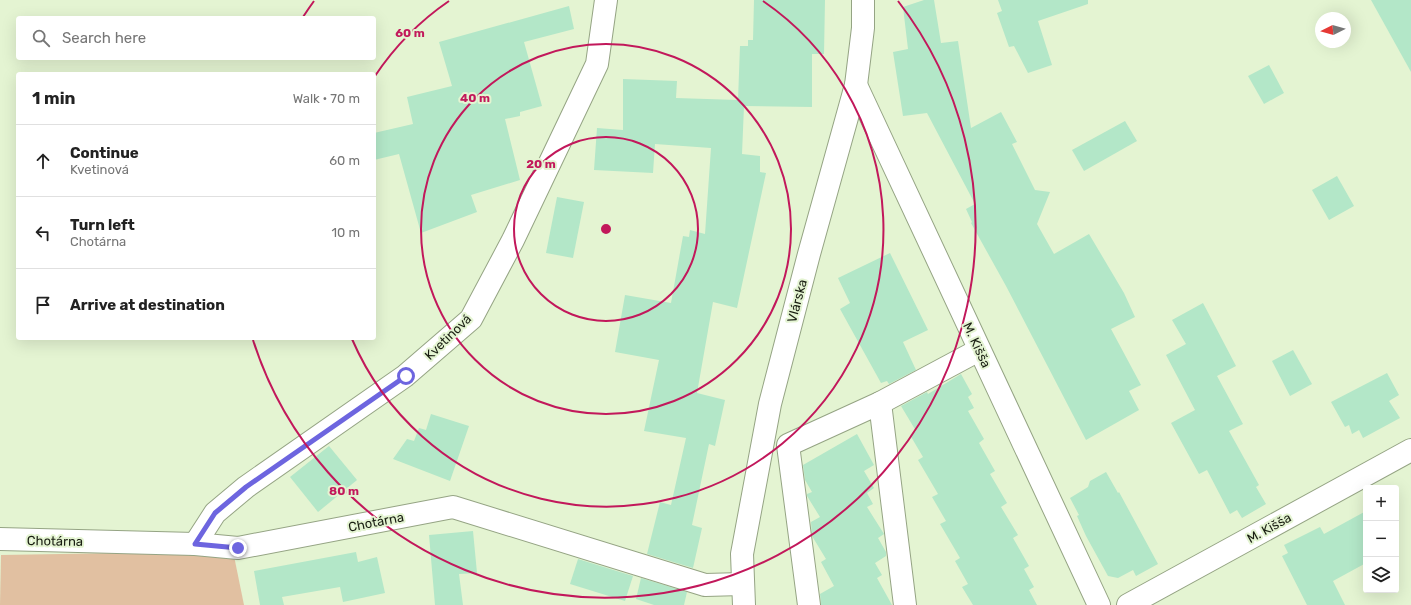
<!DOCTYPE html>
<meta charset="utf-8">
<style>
:root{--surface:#fff;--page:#f2f2f2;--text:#222;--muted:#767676;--line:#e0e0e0}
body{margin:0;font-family:Rubik,sans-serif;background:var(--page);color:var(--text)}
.controls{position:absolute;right:12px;bottom:12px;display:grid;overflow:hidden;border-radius:4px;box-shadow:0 4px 16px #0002}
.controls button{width:36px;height:36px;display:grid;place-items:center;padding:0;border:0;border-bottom:1px solid var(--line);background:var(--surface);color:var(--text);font:20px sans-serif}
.compass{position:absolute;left:1315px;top:12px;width:36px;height:36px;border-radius:50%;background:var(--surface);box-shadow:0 4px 16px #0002;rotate:265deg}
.stop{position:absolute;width:12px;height:12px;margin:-9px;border:3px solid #6d65df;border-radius:50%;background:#fff}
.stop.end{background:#6d65df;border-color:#fff;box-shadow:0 1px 4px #0008}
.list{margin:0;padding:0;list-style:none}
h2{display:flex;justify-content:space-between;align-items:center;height:52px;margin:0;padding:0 16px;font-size:17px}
h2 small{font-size:13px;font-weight:400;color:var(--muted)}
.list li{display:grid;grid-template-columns:26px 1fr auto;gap:12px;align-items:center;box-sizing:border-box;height:72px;padding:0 16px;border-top:1px solid var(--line)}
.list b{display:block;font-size:15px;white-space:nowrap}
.list p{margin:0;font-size:13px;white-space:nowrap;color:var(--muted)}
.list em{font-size:13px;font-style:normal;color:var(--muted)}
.icon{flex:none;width:22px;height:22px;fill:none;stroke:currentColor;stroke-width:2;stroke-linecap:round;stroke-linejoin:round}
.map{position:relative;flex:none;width:1411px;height:605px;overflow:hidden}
.search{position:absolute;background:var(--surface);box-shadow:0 4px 16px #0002;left:16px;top:16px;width:360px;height:44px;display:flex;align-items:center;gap:10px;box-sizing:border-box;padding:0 14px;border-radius:4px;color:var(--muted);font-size:15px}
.panel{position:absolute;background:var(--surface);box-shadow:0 4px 16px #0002;left:16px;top:72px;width:360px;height:268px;border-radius:4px}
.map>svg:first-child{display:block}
.green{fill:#e1c0a1}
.building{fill:#b3e7c8}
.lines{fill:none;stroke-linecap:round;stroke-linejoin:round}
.minor-casing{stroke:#95a484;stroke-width:24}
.major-casing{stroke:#95a484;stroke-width:24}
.minor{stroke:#fff;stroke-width:22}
.major{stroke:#fff;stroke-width:22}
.route{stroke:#6d65df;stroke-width:5}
.ring{fill:none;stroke:#c2185b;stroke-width:2}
.labels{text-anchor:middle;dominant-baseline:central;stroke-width:4;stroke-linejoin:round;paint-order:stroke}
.street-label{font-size:13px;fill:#191e12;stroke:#e4f4d2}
.centre{fill:#c2185b;stroke:#e4f4d2;stroke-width:2}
.ring-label{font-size:12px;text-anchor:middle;font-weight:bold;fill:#c2185b;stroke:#e4f4d2;stroke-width:4;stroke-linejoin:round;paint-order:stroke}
</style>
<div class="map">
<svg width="1411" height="605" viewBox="0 0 1411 605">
<rect width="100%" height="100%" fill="#e4f4d2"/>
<!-- green -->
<polygon class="green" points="179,552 234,556 244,605 0,605 1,555"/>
<!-- building -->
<g class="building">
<polygon points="754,0 825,0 824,54 812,54 812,107 744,106 742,154 760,156 760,172 766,173 737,308 713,302 697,393 725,400 715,446 709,444 692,525 702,528 693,568 647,554 660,502 671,505 686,438 644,431 659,360 615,352 625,295 671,303 683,236 689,237 690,230 705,234 711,148 655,144 653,173 594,170 597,128 623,130 623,79 677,81 676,98 738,100 740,46 748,46 748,40 753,40"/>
<polygon points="924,0 934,0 941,43 958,41 971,128 1001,112 1017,142 1012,144 1035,190 1050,192 1037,224 1054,254 1089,234 1124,293 1135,317 1111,329 1141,385 1129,391 1139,410 1086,440 1006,286 971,223 972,222 966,209 975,204 927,113 903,116 893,52 908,49 903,7"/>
<polygon points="998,0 1088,0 1088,4 1038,21 1052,65 1028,73 1014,46 1009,47 997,13 1002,11"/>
<polygon points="1371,0 1411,0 1411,72"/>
<polygon points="569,6 574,29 524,42 542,106 520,112 520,116 505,119 520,180 471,195 477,212 421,233 399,154 374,160 374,133 413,124 407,97 452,86 439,42"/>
<polygon points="1269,65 1284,93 1264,104 1248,76"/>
<polygon points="1125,121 1137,141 1084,171 1072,150"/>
<polygon points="1337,176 1354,206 1329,220 1312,190"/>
<polygon points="557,197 584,202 573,258 546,253"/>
<polygon points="890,253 928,330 903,342 916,370 889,384 887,381 881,383 840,309 850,303 838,278"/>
<polygon points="1203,303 1236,366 1217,376 1243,424 1229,431 1259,485 1256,487 1266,504 1242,518 1237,510 1230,514 1207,470 1199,474 1171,423 1195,410 1166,355 1186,344 1172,320"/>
<polygon points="1293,350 1312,384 1290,396 1272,361"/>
<polygon points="1387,373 1399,395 1389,401 1400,418 1363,438 1359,430 1352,434 1349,425 1345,427 1331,402"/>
<polygon points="961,374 972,394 968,397 974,408 968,411 984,439 979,443 995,471 990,474 1007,503 1001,507 1018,535 1013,538 1029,566 1024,569 1034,587 1029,590 1037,605 973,605 962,587 968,584 955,561 960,558 940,524 946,521 932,497 938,494 918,460 923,457 910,435 916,431 901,406 927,392 928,394"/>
<polygon points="431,414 469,426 450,481 393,459 407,439 414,441 419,428 426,430"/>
<polygon points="857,434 874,465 864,471 874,488 867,493 873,504 867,507 884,534 878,538 886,552 886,556 875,563 882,575 877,578 892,605 821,605 820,594 834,586 821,562 826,559 812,536 811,522 820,517 807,496 807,494 812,492 805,480 803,465"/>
<polygon points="329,446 357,480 318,512 290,477"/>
<polygon points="1106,472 1118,493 1119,492 1158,564 1136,576 1133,570 1118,578 1108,576 1086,536 1077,516 1079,515 1070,498 1088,487 1090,481"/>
<polygon points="1366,511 1366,563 1333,581 1345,605 1307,605 1282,556 1288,553 1284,545 1320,527 1324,534"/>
<polygon points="473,531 477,573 459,574 463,605 435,605 429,535"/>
<polygon points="356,552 358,562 377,557 385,593 343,602 340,587 282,597 284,605 260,605 254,571"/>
<polygon points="578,559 633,576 625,601 570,584"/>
<polygon points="641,578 687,592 684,605 654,605 636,599"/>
</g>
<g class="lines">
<!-- minor casing -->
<g class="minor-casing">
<g id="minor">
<polyline points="856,85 1099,605"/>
<polyline points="880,403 979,350"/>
<polyline points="0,539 195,544 238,548 453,507 705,585 742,584"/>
<polyline points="195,544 215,513 246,487 405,376 471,319 513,240 597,64 606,0"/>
<polyline points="809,605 788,445 880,403 905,605"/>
<polyline points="1128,605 1411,450"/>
</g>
</g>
<!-- major casing -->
<g class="major-casing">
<polyline id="major" points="744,605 742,554 770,404 809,254 856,85 863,28 863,0"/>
</g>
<!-- minor -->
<use href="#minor" class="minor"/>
<!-- major -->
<use href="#major" class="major"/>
</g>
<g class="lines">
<!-- route -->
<polyline class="route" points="238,548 195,544 215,513 246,487 406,376"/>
</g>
<!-- distance rings -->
<g class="ring">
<circle cx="606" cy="229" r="92"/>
<circle cx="606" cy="229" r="185"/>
<path d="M375 76A277 277 0 0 1 449 1M763 1A277 277 0 1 1 352 339"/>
<path d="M303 17A370 370 0 0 1 314 1M898 1A370 370 0 1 1 253 340"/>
</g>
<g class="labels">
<!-- street labels -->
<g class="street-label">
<text transform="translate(797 301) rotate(-75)">Vlárska</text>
<text transform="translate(448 337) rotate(-44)">Kvetinová</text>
<text transform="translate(977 345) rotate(65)">M. Kišša</text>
<text transform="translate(376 522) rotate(-11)">Chotárna</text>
<text transform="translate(1269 528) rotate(-29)">M. Kišša</text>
<text transform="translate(55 541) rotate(1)">Chotárna</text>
</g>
</g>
<circle cx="606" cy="229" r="6" class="centre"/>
<g class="ring-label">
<text x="410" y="37">60 m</text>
<text x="475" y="102">40 m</text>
<text x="541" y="168">20 m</text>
<text x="344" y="495">80 m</text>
</g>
</svg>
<div class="controls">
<button>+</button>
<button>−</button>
<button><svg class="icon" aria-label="layers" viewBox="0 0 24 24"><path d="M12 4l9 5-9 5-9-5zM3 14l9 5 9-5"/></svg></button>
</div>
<svg class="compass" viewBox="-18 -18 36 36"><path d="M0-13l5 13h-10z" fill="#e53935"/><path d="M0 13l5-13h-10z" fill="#767676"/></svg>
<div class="stop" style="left:406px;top:376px"></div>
<div class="stop end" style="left:238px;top:548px"></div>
<div class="search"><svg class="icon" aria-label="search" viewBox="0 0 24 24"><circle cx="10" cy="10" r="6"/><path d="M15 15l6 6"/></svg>Search here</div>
<section class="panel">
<h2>1 min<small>Walk · 70 m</small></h2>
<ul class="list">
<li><svg class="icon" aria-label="ahead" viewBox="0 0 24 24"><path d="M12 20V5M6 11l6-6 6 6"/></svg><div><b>Continue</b><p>Kvetinová</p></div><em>60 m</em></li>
<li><svg class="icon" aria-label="left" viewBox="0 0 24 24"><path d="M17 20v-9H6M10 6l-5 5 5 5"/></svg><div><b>Turn left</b><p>Chotárna</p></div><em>10 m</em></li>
<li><svg class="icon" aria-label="arrive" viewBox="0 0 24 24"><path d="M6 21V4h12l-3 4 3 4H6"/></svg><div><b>Arrive at destination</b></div></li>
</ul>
</section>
</div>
